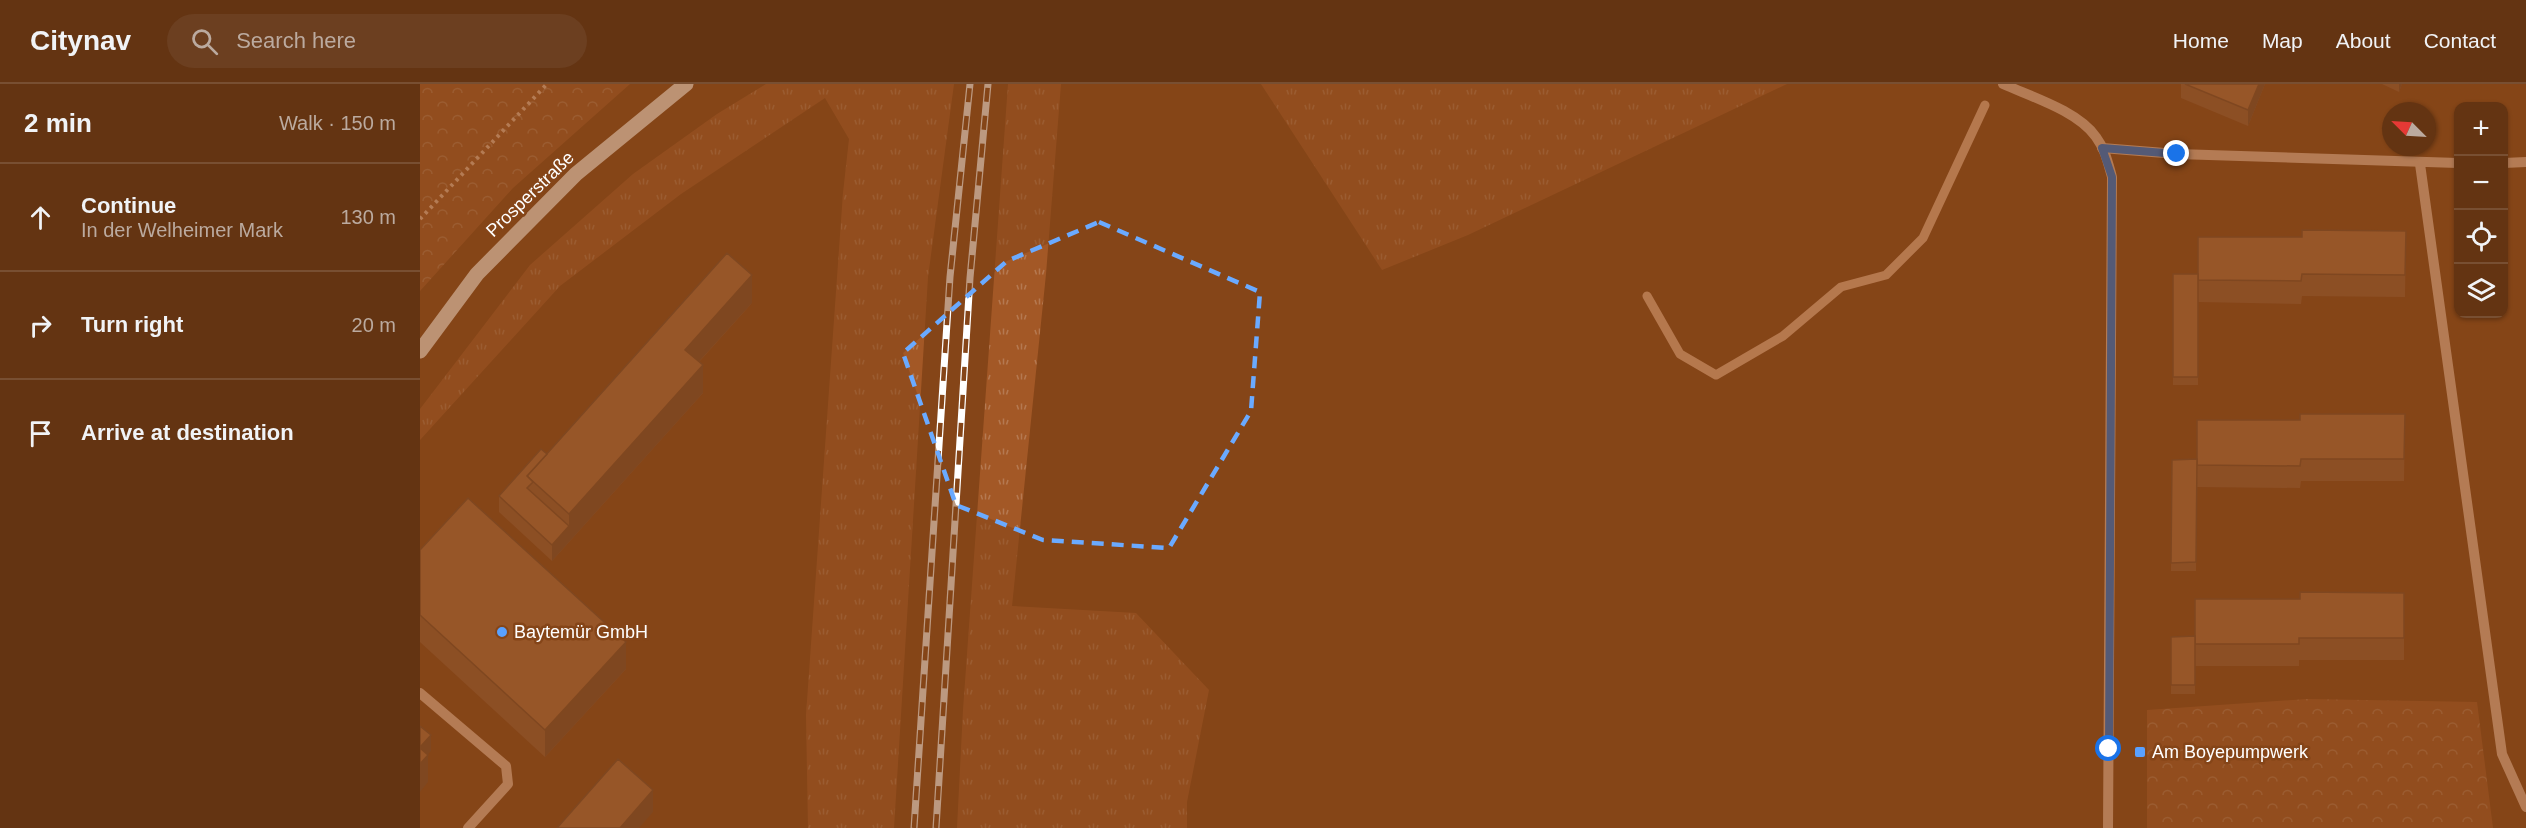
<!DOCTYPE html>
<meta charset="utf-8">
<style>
:root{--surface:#643412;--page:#6c3f20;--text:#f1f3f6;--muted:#bbaa9f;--line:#784f32}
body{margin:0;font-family:Helvetica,sans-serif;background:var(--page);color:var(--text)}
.controls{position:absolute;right:18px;top:18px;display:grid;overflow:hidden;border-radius:12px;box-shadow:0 2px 4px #0004}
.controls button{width:54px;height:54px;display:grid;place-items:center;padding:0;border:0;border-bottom:2px solid var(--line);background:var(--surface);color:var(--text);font:30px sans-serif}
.compass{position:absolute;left:1962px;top:18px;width:54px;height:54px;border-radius:50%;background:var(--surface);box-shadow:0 2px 4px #0004;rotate:294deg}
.stop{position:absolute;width:18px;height:18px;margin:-14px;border:4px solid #1a73e8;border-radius:50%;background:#fff}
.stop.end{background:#1a73e8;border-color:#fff;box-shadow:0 2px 6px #0008}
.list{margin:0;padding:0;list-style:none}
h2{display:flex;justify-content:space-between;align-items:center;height:78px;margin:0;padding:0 24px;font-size:26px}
h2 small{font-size:20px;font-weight:400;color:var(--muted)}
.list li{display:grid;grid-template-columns:39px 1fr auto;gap:18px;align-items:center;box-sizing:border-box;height:108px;padding:0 24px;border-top:2px solid var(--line)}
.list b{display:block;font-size:22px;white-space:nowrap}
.list p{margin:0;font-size:20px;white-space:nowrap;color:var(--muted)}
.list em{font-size:20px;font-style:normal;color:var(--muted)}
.icon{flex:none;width:33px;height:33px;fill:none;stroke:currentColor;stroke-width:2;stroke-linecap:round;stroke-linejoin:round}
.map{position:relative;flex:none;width:2106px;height:744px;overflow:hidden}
header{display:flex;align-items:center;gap:36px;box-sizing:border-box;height:84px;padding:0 30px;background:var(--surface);border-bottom:2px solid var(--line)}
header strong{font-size:28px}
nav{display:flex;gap:33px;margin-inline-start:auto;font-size:21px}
.search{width:420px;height:54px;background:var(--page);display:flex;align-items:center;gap:15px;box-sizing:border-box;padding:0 21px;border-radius:33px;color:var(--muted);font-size:22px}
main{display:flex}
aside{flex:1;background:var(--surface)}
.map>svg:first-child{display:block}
.grass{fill:url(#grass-tufts)}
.forest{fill:url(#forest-crowns)}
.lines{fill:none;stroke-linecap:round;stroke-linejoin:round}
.stream{stroke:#efb58f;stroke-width:9}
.path{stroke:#edbd9d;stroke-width:4;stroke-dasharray:3 4.5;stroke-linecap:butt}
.minor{stroke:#edbd9d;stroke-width:10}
.major{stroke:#fff0e3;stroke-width:15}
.rail-casing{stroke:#fff;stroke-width:7}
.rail{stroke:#854518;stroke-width:4.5;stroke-dasharray:14;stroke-linecap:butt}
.wall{fill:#955b34}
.shaded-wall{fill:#794a2a}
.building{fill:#ad6a3c;stroke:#794a2a;stroke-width:1.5}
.route{stroke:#1a73e8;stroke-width:8}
.marked{fill:none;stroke:#6aaaff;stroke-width:4.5;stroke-dasharray:12 8;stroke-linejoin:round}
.poi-dot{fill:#59a1ff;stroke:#854518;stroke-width:2}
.labels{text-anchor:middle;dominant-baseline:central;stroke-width:5;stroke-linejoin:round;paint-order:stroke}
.street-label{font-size:18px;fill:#fff;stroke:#854518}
.poi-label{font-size:18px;fill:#fff;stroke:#854518;text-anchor:start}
</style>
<header>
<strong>Citynav</strong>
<div class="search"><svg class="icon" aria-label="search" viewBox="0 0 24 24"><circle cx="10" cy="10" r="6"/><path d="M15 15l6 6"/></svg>Search here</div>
<nav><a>Home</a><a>Map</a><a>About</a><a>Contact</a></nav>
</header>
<main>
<aside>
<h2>2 min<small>Walk · 150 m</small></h2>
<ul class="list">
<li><svg class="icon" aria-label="ahead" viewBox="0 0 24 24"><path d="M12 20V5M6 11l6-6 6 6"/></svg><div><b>Continue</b><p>In der Welheimer Mark</p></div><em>130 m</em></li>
<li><svg class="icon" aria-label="right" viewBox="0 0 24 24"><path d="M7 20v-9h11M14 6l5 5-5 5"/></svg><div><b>Turn right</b></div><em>20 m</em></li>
<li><svg class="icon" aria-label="arrive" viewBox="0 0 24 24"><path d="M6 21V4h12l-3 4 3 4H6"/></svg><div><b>Arrive at destination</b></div></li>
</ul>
</aside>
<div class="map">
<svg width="2106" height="744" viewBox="0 0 2106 744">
<defs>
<pattern id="grass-tufts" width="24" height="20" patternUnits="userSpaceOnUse" patternTransform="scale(1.5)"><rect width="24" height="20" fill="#a35826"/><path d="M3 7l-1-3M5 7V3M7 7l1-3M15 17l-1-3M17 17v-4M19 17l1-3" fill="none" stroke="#b57951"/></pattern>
<pattern id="forest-crowns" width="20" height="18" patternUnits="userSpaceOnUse" patternTransform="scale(1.5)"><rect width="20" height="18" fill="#a35826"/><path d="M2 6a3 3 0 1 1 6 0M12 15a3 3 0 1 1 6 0" fill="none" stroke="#b57951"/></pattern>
</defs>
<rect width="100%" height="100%" fill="#854518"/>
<!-- grass -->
<g class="grass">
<polygon points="346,0 534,0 508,193 474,744 388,744 386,631 423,109 429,55 405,14 261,110 140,202 0,356 0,325 110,181 213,90 297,30"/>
<polygon points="588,0 641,0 626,190 592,522 716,529 789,606 767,718 767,744 537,744 543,626"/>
<polygon points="841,0 1367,0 1048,151 962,186"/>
</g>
<!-- forest -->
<g class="forest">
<polygon points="0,0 210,0 93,104 0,207"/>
<polygon points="1887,615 2057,618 2073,744 1727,744 1727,626"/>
</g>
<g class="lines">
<!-- stream -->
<polyline class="stream" points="1227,212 1260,270 1296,291 1363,252 1421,203 1466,191 1503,154 1565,21"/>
<!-- path -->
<polyline class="path" points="0,135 127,0"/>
<!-- minor -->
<g class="minor">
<path d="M1583 0C1612 13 1658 27 1676 53 1685 65 1688 79 1692 93L1688 744"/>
<polyline points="1682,64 1757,70 2038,79"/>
<polyline points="2084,79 2106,78"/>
<polyline points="2000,80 2082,670 2106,723"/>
<polyline points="0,609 86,682 88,700 48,744"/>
</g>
<!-- major -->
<polyline class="major" points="0,267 57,190 156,90 266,0"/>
<!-- rail casing -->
<g class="rail-casing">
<g id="rail">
<polyline points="494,744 530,193 550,0"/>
<polyline points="516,744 550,194 568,0"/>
</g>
</g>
<!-- rail -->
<use href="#rail" class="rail"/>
</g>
<!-- wall -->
<g class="wall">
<polygon points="1761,0 1845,0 1828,42 1761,14"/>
<polygon points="1962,0 1982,0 1979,8"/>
<polygon points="1986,147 1985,213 1882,212 1881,220 1778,218 1778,153 1882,153"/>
<rect x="1753" y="190" width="25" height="111"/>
<polygon points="332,219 279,278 283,309 132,477 79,428 79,412 127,370"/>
<polygon points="1985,330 1984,397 1881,397 1880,404 1777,403 1777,336 1880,336"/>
<polygon points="1777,375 1776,487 1751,487 1752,376"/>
<polygon points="0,466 206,585 125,673 0,558"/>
<polygon points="1984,509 1984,576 1879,576 1879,582 1775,582 1775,515 1880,515"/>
<polygon points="1775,552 1775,610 1751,610 1751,553"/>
</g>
<!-- shaded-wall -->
<g class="shaded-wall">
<polygon points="1839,0 1845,0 1828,42 1828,26"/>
<polygon points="1979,0 1982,0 1979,8"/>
<polygon points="332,191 332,219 265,293 265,266"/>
<polygon points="283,281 283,309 132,477 132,461 149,442 149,430"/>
<polygon points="206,558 206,585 125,673 125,646"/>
<polygon points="11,651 11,667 0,679 0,663"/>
<polygon points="8,671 8,698 0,708 0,680"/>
<polygon points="233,706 233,728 219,744 200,744"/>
</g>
<!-- building -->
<g class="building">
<polygon points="1765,0 1839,0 1828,26"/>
<polygon points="1882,146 1986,147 1985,191 1882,190 1881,197 1778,196 1778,153 1882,153"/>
<polygon points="307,169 332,191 265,266 283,281 149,430 107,392"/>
<rect x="1753" y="190" width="25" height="103"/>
<polygon points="1880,330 1985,330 1984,375 1881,375 1880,382 1777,381 1777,336 1880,336"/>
<polygon points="121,365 127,370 107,392 113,398 107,404 149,442 132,461 79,412"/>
<polygon points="1777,375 1776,478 1751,479 1752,376"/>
<polygon points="48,414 206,558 125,646 0,531 0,466"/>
<polygon points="1880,508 1984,509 1984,554 1879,554 1879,560 1775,560 1775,515 1880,515"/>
<polygon points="1775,552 1775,601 1751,601 1751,553"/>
<polygon points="0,642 11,651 0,663"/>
<polygon points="0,664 8,671 0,680"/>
<polygon points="198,675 233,706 200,744 137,744"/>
</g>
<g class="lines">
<!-- route -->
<polyline class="route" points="1689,665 1692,93 1682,64 1757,70"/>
</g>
<!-- marked area -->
<path d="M0 0H2106V744H0ZM679 138 840 208 831 327 749 464 623 456 536 421 483 269 587 177Z" fill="#854518" fill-opacity=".55" fill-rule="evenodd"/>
<path class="marked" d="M679 138 840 208 831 327 749 464 623 456 536 421 483 269 587 177Z"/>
<!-- markers -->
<g class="poi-dot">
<circle cx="82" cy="548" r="6"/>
<rect x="1714" y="662" width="12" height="12" rx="3"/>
</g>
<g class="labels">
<!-- street labels -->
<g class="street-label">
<text transform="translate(110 110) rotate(-44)">Prosperstraße</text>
</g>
<!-- poi labels -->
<g class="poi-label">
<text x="94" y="548">Baytemür GmbH</text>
<text x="1732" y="668">Am Boyepumpwerk</text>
</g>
</g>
</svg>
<div class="controls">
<button>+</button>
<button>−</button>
<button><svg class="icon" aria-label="locate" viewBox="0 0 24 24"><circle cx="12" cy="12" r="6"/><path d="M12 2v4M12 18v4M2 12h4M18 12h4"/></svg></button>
<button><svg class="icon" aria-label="layers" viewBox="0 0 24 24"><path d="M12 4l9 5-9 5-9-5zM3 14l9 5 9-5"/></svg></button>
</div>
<svg class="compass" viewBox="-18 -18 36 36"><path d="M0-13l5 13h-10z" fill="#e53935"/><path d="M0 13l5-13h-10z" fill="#bbaa9f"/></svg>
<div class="stop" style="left:1689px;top:665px"></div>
<div class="stop end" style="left:1757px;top:70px"></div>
</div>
</main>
